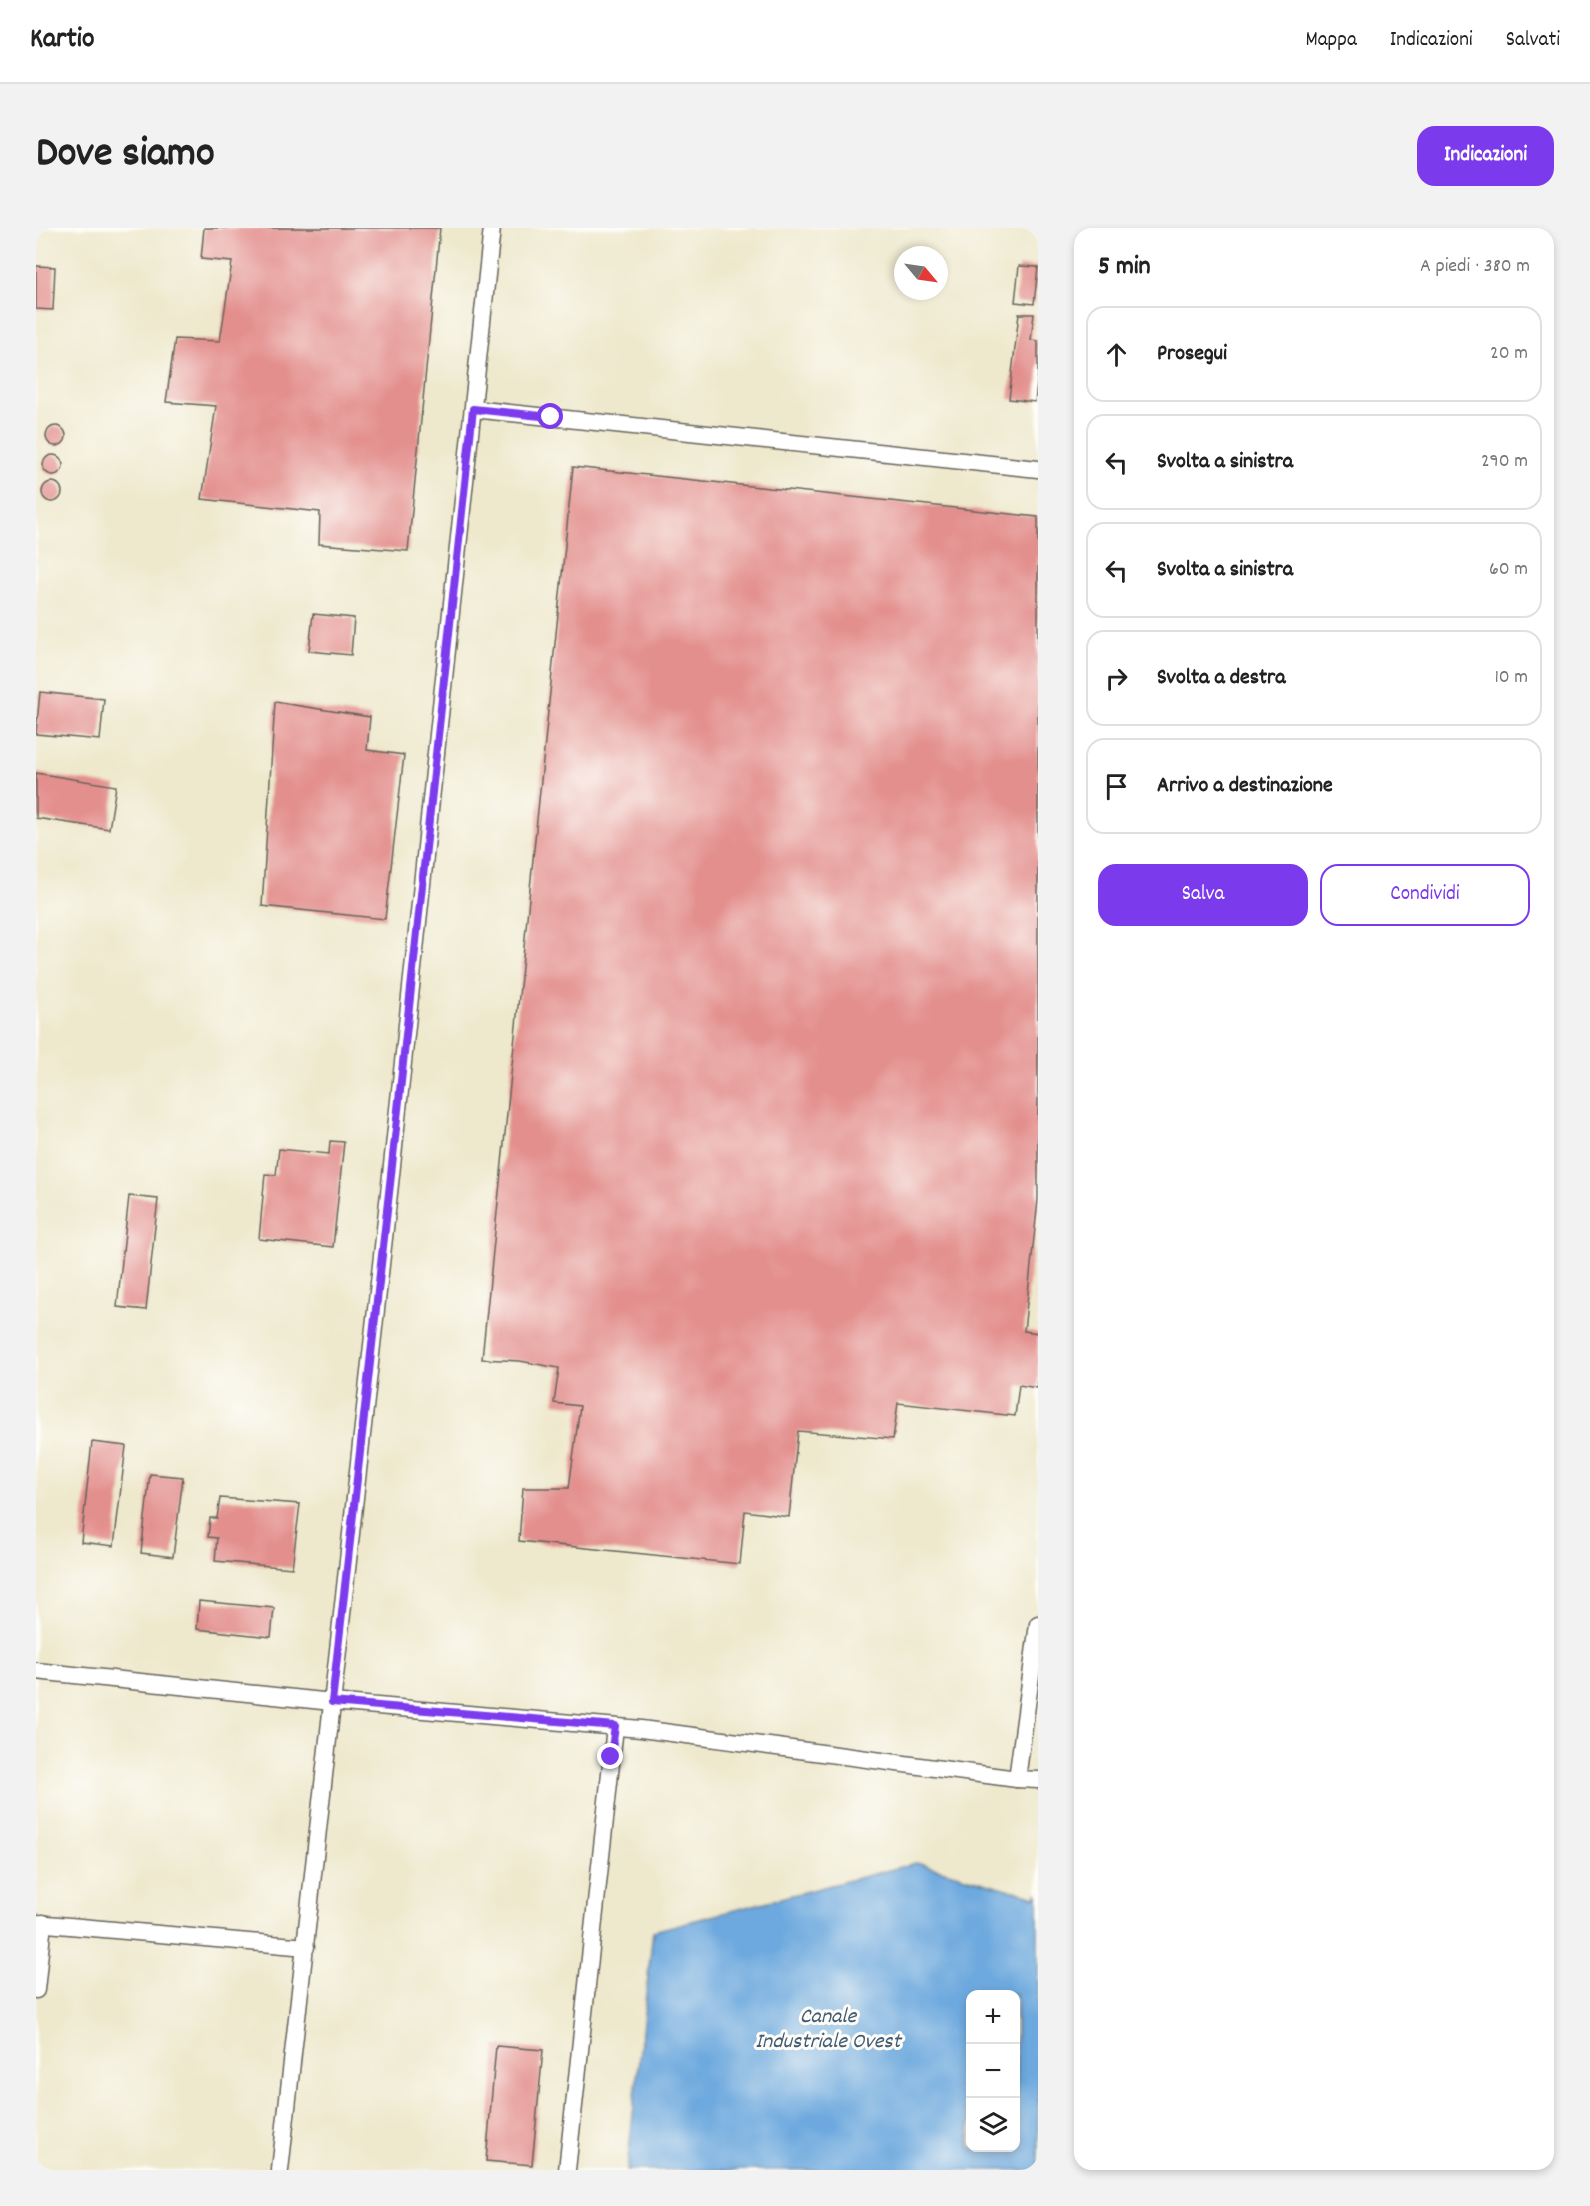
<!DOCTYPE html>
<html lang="it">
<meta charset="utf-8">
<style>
:root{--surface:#fff;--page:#f2f2f2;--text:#222;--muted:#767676;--line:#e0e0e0;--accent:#7c3aed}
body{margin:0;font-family:Dekko,sans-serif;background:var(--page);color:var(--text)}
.controls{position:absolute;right:18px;bottom:18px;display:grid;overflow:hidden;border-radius:12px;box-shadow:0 3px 9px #0003}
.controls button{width:54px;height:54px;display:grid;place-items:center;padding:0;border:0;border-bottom:2px solid var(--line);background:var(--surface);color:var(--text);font:30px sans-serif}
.compass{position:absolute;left:858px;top:18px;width:54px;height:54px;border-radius:50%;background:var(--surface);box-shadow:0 3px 9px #0003;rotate:119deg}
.stop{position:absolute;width:18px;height:18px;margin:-14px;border:4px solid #7c3aed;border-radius:50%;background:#fff}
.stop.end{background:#7c3aed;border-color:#fff;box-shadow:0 2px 6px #0008}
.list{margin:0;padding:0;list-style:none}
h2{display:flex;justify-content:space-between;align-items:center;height:78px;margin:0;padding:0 24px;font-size:26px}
h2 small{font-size:20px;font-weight:400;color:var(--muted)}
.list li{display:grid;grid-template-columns:39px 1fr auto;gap:18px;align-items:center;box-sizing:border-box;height:96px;margin:0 12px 12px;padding:0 12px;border:2px solid var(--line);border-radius:18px}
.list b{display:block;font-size:22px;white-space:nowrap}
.list em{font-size:20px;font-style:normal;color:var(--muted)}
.actions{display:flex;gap:12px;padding:18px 24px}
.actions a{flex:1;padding:14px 0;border:2px solid var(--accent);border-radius:18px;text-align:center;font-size:21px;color:var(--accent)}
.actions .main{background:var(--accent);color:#fff}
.icon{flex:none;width:33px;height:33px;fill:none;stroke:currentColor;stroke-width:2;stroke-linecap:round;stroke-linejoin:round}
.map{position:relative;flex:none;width:1002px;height:1942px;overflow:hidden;border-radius:18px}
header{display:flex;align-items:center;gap:36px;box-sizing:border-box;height:84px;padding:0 30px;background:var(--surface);border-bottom:2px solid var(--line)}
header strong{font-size:28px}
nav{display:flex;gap:33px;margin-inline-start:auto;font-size:21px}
.intro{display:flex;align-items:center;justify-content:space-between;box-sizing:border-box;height:144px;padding:0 36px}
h1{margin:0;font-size:42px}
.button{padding:15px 27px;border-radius:18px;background:var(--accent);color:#fff;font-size:21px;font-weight:700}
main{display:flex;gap:36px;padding:0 36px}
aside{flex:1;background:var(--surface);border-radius:18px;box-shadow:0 3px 9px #0003}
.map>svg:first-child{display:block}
.water{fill:#6da9de;stroke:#44627d;stroke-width:1.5;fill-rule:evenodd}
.building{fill:#e38f8d}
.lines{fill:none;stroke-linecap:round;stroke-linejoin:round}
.service-casing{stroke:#66635a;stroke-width:19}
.service{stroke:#fff;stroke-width:16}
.route{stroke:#7c3aed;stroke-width:8}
.labels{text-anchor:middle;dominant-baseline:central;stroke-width:6;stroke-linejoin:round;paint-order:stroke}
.water-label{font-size:22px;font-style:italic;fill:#405b73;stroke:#fdfcf7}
</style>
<header>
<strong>Kartio</strong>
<nav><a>Mappa</a><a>Indicazioni</a><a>Salvati</a></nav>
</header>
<div class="intro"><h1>Dove siamo</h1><a class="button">Indicazioni</a></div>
<main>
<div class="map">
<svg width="1002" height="1942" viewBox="0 0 1002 1942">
<rect width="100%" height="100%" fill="#fdfcf7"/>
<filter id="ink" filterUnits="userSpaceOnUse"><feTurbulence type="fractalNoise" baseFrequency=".0167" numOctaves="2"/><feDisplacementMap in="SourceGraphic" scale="12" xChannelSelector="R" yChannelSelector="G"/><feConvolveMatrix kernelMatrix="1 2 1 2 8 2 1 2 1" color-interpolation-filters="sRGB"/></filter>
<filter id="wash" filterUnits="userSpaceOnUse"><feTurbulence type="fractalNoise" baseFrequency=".008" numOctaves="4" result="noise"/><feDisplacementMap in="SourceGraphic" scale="24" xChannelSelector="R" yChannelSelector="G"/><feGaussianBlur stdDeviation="1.35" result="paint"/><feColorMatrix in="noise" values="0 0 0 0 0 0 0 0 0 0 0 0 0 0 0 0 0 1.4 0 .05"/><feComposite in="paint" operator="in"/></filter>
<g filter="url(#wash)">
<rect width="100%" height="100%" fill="#eee8cc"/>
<!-- water -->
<path class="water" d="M880 1635 1000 1669 1002 1664V1942H591L617 1703ZM934 1766H980V1920H934Z"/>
<g id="blocks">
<!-- building -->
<g class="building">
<polygon points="168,0 404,0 372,323 283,316 284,284 166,271 180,178 130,174 139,111 184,113 196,34 165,31"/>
<polygon points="0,38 19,39 17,82 0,81"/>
<polygon points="983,38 1002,39 998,76 979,74"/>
<polygon points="983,86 998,86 995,112 1002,113 1002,148 999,174 973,171"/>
<circle cx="20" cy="208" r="10"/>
<circle cx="17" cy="237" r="10"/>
<polygon points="537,239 1002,289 1002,972 988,1103 1002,1105 1002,1160 983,1157 979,1188 862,1175 857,1211 762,1203 753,1289 709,1283 704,1336 483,1313 487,1260 533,1260 544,1178 518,1175 523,1140 484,1133 446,1131"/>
<circle cx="16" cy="264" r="10"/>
<polygon points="277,386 318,390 315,427 273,423"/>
<polygon points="4,464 68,471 64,512 0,506"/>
<polygon points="239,474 334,489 331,522 368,527 349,691 226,678"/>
<polygon points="0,545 80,558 73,601 0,590"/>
<polygon points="294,913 308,914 297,1019 223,1011 229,946 240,947 243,921 293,926"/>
<polygon points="93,968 122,971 110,1082 81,1079"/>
<polygon points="56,1214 90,1218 78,1318 45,1314"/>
<polygon points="114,1246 147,1249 137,1329 105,1325"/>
<polygon points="184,1270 264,1276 256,1340 179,1333 181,1310 172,1309 174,1290 181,1290"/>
<polygon points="163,1373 238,1380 235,1409 161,1401"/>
<polygon points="460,1818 507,1822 496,1937 450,1933"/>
</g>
</g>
</g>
<g filter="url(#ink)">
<use href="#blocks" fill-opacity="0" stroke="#66635a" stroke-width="1.5"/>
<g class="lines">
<!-- service casing -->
<g class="service-casing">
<g id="service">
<polyline points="437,181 1002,241"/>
<polyline points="0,1443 296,1474 605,1501 981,1551 1002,1552"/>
<polyline points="981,1551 1002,1396"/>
<polyline points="0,1695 270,1719"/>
<polyline points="0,1762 7,1695"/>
<polyline points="244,1942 355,947 456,0"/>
<polyline points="531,1942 579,1499"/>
</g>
</g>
<!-- service -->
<use href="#service" class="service"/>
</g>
</g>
<g class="lines" filter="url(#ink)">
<!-- route -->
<polyline class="route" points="515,189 437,181 355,947 296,1474 579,1498 575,1529"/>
</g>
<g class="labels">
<!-- water labels -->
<g class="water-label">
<text x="792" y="1789">Canale<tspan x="792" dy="25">Industriale Ovest</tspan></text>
</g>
</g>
</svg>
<div class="controls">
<button>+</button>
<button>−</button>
<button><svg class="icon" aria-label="layers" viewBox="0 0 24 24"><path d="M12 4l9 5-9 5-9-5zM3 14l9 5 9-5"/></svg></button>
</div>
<svg class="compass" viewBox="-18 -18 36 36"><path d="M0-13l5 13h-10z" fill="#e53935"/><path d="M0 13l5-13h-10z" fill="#767676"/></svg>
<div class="stop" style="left:515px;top:189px"></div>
<div class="stop end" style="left:575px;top:1529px"></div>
</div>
<aside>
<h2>5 min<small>A piedi · 380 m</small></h2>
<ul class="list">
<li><svg class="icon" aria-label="ahead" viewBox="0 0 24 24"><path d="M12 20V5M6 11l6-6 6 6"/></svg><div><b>Prosegui</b></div><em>20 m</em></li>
<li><svg class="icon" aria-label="left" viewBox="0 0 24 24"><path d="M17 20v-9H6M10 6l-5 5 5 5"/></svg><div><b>Svolta a sinistra</b></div><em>290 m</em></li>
<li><svg class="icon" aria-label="left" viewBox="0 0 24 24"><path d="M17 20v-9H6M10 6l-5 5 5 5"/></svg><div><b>Svolta a sinistra</b></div><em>60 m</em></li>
<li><svg class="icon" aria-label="right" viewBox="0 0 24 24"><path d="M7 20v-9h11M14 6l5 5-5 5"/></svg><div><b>Svolta a destra</b></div><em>10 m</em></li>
<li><svg class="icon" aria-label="arrive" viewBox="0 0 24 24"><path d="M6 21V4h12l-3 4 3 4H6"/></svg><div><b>Arrivo a destinazione</b></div></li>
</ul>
<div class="actions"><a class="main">Salva</a><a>Condividi</a></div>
</aside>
</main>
